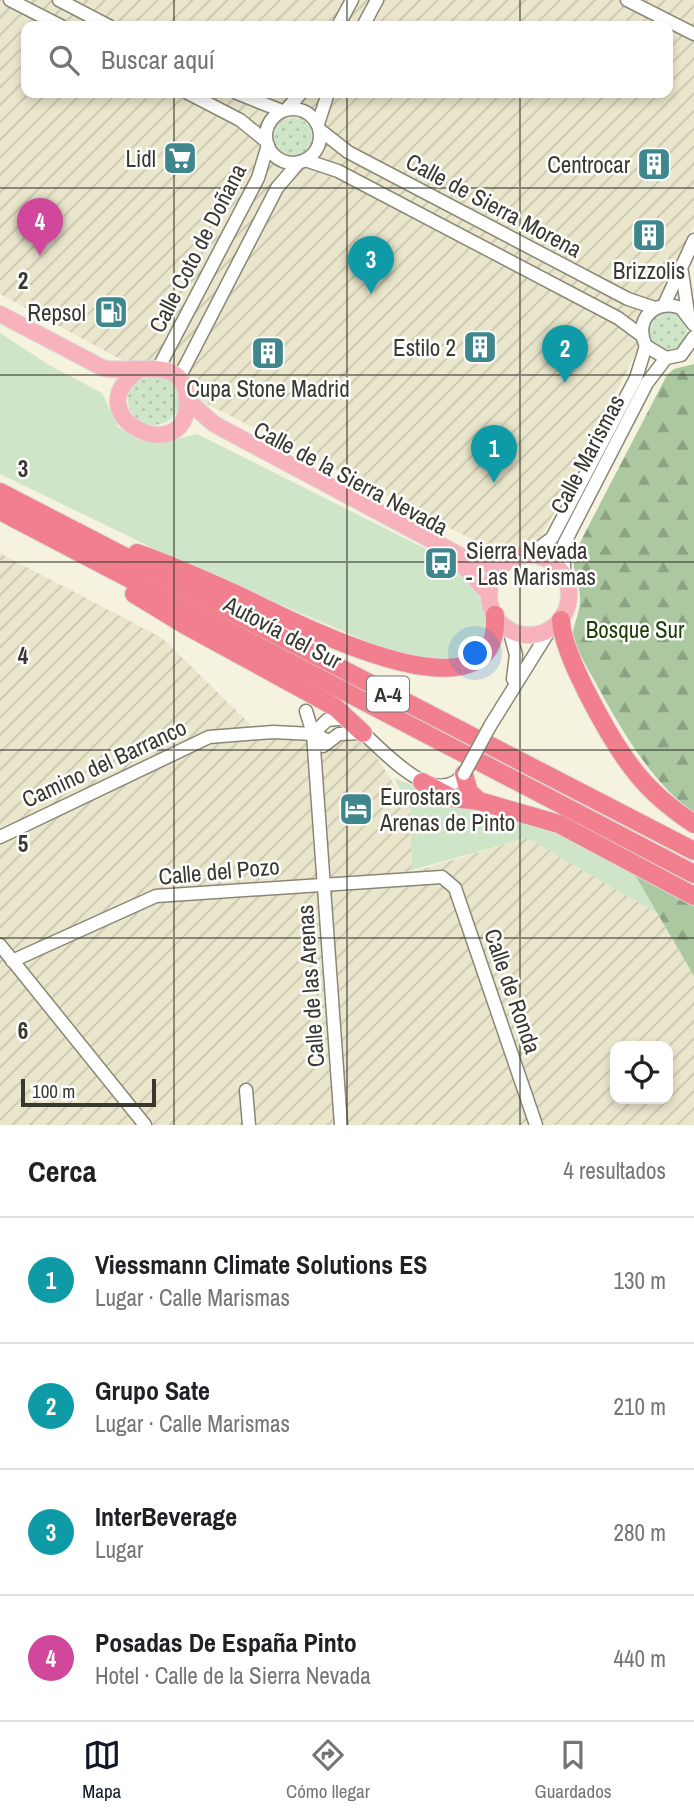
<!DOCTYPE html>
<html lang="es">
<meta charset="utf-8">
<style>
:root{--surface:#fff;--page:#f2f2f2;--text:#202124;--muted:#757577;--line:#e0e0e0;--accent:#111827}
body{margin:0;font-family:"Archivo Narrow",sans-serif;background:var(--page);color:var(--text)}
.controls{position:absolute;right:21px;bottom:21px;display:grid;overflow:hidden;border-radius:14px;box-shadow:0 4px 10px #0003}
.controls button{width:63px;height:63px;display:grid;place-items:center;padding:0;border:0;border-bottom:2px solid var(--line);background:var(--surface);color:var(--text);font:35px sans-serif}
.scale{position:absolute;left:21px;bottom:18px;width:135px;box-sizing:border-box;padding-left:7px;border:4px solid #393830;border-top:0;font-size:19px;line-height:24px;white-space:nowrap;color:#393830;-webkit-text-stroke:5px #fff;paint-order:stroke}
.you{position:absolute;left:476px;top:654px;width:24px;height:24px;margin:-18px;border:5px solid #fff;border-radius:50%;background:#1a73e8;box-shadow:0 0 0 10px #1a73e833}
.badge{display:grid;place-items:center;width:46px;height:46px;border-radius:50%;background:var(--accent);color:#fff;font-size:23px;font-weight:700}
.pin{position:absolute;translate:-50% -58px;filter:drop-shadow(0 2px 4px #0008)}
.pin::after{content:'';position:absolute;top:37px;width:24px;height:21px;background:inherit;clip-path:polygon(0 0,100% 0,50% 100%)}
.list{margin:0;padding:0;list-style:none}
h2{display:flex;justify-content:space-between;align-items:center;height:91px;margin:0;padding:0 28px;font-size:30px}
h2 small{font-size:23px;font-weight:400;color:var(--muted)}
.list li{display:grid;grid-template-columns:46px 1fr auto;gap:21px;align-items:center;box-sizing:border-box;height:126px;padding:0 28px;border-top:2px solid var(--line)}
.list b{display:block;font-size:26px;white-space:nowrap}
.list p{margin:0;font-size:23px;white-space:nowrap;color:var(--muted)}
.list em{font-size:23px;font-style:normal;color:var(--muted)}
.icon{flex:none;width:38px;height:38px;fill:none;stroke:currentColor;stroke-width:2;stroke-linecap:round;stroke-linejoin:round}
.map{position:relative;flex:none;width:694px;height:1125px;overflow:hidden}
.search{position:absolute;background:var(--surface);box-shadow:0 4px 10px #0003;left:21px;right:21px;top:21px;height:77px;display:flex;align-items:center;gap:18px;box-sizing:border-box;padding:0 24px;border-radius:14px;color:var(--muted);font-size:26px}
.sheet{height:595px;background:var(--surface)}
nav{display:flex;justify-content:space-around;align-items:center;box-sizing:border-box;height:98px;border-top:2px solid var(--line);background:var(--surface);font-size:19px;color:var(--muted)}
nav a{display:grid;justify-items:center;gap:4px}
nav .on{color:var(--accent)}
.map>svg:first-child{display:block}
.industrial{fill:url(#industrial-furrows);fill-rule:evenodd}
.green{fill:#cfe5c7}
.forest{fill:url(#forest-firs)}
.garden{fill:url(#garden-dots)}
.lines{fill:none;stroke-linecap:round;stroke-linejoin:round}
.minor-casing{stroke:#8a8776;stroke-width:15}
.major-casing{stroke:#dbdbda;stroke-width:18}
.highway-casing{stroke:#dbdbda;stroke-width:20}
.minor{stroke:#fff;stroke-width:12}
.major{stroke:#f7b2bb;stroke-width:16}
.highway{stroke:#f27f8e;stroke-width:18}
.minor-bridge-casing{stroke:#8a8776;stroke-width:15;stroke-linecap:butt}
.minor-bridge{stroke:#fff;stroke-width:12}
.grid{fill:none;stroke:#393830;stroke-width:2;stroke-opacity:0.55}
.labels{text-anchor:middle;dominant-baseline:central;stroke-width:5;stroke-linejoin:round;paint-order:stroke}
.shield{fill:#fff;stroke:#74746e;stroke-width:2}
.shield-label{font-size:21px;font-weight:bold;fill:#393830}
.poi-label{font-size:23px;fill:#393830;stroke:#fff;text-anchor:end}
.street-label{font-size:23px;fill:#393830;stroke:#fff}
.park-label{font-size:23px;fill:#193d03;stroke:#fff}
.grid-label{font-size:23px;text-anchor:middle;font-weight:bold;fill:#393830;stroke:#fff;stroke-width:5;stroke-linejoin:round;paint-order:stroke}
</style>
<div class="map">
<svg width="694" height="1125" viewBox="0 0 694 1125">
<defs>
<pattern id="industrial-furrows" width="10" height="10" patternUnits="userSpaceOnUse" patternTransform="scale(1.75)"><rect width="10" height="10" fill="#eae6cc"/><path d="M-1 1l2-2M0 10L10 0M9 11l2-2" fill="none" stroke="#c9c6b0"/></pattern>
<pattern id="forest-firs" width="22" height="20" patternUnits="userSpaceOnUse" patternTransform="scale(1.75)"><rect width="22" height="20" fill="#abc8a0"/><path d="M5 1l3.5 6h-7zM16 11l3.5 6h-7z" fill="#8ca383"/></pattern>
<pattern id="garden-dots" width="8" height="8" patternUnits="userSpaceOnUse" patternTransform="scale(1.75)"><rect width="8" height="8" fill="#cfe5c7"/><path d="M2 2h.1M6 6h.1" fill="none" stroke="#b2c5ab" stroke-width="1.8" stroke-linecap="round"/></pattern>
</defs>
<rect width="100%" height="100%" fill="#f5f2de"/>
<!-- industrial -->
<g class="industrial">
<path d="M0 0H694V225L637 351 542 536 529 544 499 553 487 547 131 365 0 294ZM26 26H668V93H26Z"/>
<path d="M0 553 162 638 260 734 359 738 372 750 410 809 412 872 527 838 657 913 694 976V1125H0ZM615 1046H668V1099H615Z"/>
</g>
<!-- green -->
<g class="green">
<path d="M0 333 49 365 102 393 118 427 138 440 166 442 197 434 440 556C458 571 497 605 488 632 486 639 481 645 478 652L443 662 394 653 182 562 0 474Z"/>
<polygon points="394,778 465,806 534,818 694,903 694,976 657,913 527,838 412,870 410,809"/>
</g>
<!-- forest -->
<g class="forest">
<path d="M694 364V813C638 772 607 701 573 642 571 626 581 613 580 598 580 582 571 569 574 554L667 375 674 369Z"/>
<polygon points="631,868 694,902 694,976"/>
</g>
<!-- garden -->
<g class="garden">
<circle cx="293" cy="137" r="19"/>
<circle cx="668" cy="331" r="19"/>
<circle cx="154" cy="399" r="26"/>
</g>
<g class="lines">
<!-- minor casing -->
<g class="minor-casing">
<g id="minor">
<polyline points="10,0 61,26"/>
<polyline points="59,0 109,26"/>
<polyline points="627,0 694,34"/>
<polyline points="338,26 352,0"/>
<polyline points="363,26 377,0"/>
<polyline points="188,93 240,120 266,141"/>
<polyline points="237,93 282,111"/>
<circle cx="293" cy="136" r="27"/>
<polyline points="287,109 301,93"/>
<polyline points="318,124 328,93"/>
<polyline points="320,130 348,152 628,299 655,308"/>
<polyline points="305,160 338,171 618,318 641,335"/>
<polyline points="682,272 688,313"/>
<polyline points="664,305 694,240"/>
<path d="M694 325 681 308C655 298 633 320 646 346L666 358 681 355 694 337"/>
<polyline points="159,367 258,178 268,145"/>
<polyline points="179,378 277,188 299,162"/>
<polyline points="531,554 552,538 636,378 646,346"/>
<polyline points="564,574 564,544 647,383 666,358"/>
<polyline points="509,629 516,655 513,679"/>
<polyline points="306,711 313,734 341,1125"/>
<polyline points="490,726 551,628"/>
<polyline points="313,734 327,720 348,718"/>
<path d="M323 746 339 734 363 733C386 753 435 810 464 774"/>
<polyline points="0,837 209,737 273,732 313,734 327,740"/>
<polyline points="0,945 145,1125"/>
<polyline points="12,961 156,896 442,877 455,888 536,1125"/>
<polyline points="246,1090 249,1125"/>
</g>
</g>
<!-- major casing -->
<g class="major-casing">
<g id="major">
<path d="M0 314 103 368C131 375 186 353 187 400 190 472 71 417 139 370"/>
<polyline points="187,400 214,424 461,556 486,564 505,563"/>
<circle cx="529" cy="595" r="40"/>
<polyline points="451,557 460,562 489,594"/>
</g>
</g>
<!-- highway casing -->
<g class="highway-casing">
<g id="highway">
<polyline points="0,492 694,851"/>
<polyline points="0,511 694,874"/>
<path d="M137 553C173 565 206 581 240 596 287 618 502 734 495 615"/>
<polyline points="134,594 185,625 335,707 363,733"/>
<path d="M561 620C562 655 613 745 637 774 653 794 673 810 694 824"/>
<polyline points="464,774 469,792 479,801 559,824 694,896"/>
<polyline points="422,782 452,798 479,801"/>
</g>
</g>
<!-- minor -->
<use href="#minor" class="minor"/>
<!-- major -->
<use href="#major" class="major"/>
<!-- highway -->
<use href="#highway" class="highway"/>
<!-- minor-bridge casing -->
<g class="minor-bridge-casing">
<polyline id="minor-bridge" points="464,774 490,726"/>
</g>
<!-- minor-bridge -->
<use href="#minor-bridge" class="minor-bridge"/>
</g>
<!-- grid -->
<path class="grid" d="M174 0V26M347 0V26M520 0V26M174 93V1125M347 93V1125M520 93V1125M0 188H694M0 375H694M0 562H694M0 750H694M0 938H694"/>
<!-- icons -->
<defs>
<g id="supermarket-square" transform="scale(1.75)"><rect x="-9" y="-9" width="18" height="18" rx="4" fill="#3f878c" stroke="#fff"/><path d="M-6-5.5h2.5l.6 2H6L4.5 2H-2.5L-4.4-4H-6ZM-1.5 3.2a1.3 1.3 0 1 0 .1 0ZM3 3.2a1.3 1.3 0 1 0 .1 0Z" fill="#fff"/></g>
<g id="building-square" transform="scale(1.75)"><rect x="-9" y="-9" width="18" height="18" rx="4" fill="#3f878c" stroke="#fff"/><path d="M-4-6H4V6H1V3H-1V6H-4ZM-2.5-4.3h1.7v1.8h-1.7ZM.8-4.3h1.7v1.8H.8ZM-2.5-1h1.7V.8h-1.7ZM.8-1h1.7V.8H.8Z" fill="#fff"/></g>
<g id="fuel-square" transform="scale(1.75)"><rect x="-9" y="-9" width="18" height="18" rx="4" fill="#3f878c" stroke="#fff"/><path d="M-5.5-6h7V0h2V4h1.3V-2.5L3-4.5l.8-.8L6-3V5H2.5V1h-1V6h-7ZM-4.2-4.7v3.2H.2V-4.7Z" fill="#fff"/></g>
<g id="bus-square" transform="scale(1.75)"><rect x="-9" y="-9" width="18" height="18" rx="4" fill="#3f878c" stroke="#fff"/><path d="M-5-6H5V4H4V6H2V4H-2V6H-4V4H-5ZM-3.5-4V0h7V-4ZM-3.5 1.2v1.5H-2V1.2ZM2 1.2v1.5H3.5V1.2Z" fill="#fff"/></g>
<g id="hotel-square" transform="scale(1.75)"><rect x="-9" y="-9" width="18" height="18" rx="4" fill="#3f878c" stroke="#fff"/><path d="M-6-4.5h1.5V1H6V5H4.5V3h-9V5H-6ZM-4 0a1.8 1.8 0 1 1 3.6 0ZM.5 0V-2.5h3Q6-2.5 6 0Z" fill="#fff"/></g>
</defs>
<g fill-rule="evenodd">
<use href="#supermarket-square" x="180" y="158"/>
<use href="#building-square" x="654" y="164"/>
<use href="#building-square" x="649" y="235"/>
<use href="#fuel-square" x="111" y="312"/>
<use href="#building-square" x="480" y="347"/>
<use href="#building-square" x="268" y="353"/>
<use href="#bus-square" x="441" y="563"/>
<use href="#hotel-square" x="356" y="809"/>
</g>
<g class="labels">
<!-- shield labels -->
<rect class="shield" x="367" y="676.5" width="42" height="35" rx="5"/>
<g class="shield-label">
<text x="388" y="694">A-4</text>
</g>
<!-- poi labels -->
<g class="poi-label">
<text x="156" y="158">Lidl</text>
<text x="630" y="164">Centrocar</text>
<text x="649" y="270" text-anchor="middle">Brizzolis</text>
<text x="86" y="312">Repsol</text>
<text x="456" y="347">Estilo 2</text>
<text x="268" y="388" text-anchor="middle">Cupa Stone Madrid</text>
<text x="466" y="550" text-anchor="start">Sierra Nevada<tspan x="466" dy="26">- Las Marismas</tspan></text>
<text x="380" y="796" text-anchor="start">Eurostars<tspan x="380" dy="26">Arenas de Pinto</tspan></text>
</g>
<!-- street labels -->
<g class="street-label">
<text transform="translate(494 205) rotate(28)">Calle de Sierra Morena</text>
<text transform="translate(197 248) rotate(-63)">Calle Coto de Doñana</text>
<text transform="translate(587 454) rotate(-62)">Calle Marismas</text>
<text transform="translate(351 478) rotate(28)">Calle de la Sierra Nevada</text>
<text transform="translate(283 632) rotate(28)">Autovía del Sur</text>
<text transform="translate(104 763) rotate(-25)">Camino del Barranco</text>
<text transform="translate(219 871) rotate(-5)">Calle del Pozo</text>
<text transform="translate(310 986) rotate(-94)">Calle de las Arenas</text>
<text transform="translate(513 991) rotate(71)">Calle de Ronda</text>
</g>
<!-- park labels -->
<g class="park-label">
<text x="635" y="629">Bosque Sur</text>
</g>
</g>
<g class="grid-label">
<text x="23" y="289">2</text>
<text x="23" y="477">3</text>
<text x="23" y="664">4</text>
<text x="23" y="852">5</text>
<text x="23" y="1039">6</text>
</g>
</svg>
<div class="controls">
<button><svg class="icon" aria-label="locate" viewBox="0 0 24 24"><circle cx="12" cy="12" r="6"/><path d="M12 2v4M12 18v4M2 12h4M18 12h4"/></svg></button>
</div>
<div class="scale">100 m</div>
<div class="you"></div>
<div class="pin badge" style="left:494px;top:483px;background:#0f9aa8">1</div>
<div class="pin badge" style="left:565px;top:383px;background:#0f9aa8">2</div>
<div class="pin badge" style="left:371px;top:294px;background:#0f9aa8">3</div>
<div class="pin badge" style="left:40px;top:256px;background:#d1479c">4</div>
<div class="search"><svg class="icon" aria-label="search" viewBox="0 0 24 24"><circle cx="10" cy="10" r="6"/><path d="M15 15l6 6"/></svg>Buscar aquí</div>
</div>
<section class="sheet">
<h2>Cerca<small>4 resultados</small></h2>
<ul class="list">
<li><span class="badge" style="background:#0f9aa8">1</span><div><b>Viessmann Climate Solutions ES</b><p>Lugar · Calle Marismas</p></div><em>130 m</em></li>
<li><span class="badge" style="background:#0f9aa8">2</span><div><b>Grupo Sate</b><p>Lugar · Calle Marismas</p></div><em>210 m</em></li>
<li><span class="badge" style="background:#0f9aa8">3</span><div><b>InterBeverage</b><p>Lugar</p></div><em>280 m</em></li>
<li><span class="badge" style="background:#d1479c">4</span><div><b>Posadas De España Pinto</b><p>Hotel · Calle de la Sierra Nevada</p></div><em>440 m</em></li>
</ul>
</section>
<nav>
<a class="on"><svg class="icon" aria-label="map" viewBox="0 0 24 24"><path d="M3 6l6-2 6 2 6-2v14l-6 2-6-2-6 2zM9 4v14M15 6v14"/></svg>Mapa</a>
<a><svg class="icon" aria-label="directions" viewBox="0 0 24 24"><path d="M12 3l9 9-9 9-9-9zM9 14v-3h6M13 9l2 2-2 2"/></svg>Cómo llegar</a>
<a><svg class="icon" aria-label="saved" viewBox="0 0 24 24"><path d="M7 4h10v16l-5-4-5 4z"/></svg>Guardados</a>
</nav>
